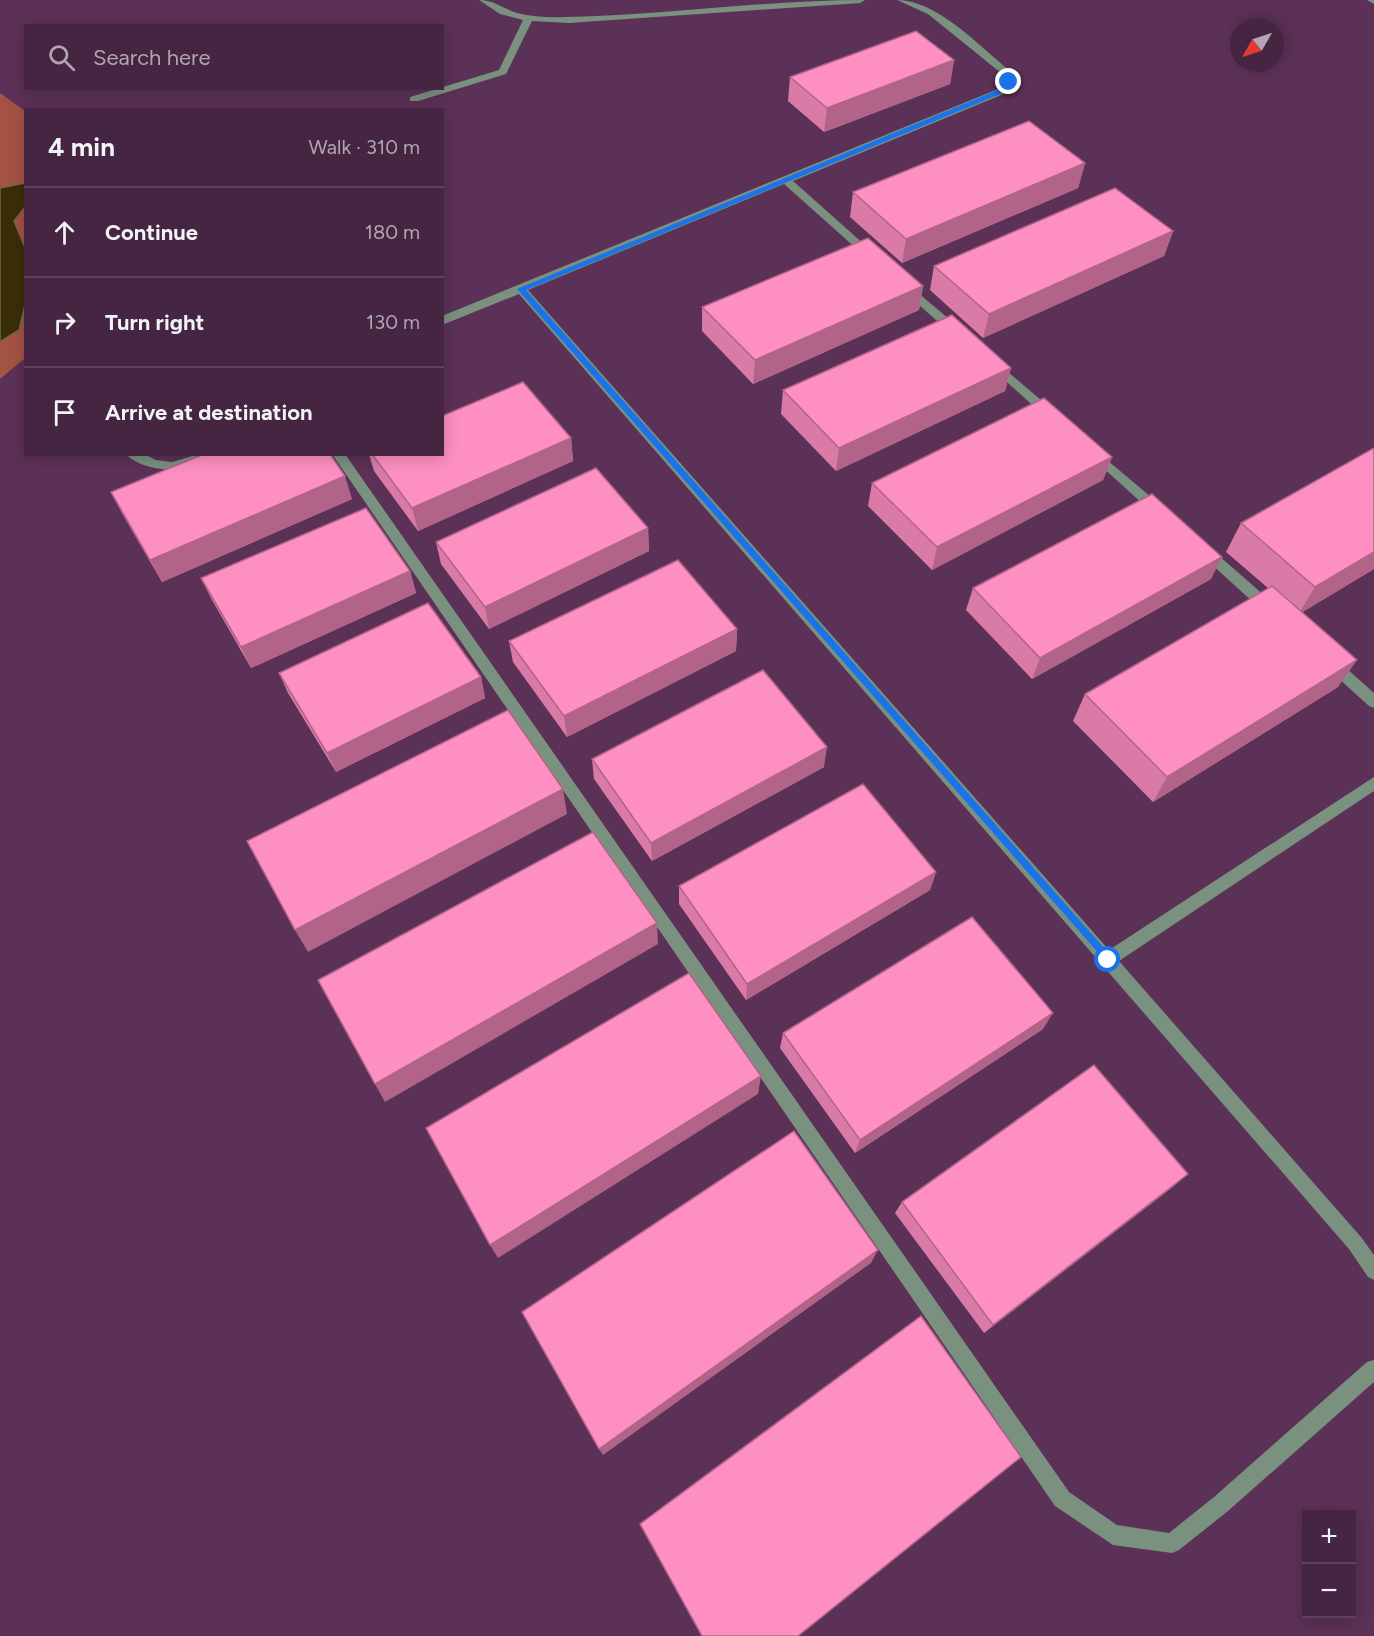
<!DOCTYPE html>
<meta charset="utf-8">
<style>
:root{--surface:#452541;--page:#4f314c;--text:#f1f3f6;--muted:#b0a5b1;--line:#5d425a}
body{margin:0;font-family:Figtree,sans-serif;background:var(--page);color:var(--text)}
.controls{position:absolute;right:18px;bottom:18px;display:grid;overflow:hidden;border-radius:0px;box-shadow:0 3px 15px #0003}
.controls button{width:54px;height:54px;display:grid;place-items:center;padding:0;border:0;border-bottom:2px solid var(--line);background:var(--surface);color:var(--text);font:30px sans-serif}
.compass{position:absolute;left:1230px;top:18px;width:54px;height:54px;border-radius:50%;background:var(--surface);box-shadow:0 3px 15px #0003;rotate:231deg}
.stop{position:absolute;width:18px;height:18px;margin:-14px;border:4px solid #1a73e8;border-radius:50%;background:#fff}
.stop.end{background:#1a73e8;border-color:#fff;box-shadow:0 2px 6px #0008}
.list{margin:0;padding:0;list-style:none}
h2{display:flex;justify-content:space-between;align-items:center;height:78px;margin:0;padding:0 24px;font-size:26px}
h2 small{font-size:20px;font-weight:400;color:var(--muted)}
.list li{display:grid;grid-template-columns:39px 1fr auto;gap:18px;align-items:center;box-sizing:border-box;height:90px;padding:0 24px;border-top:2px solid var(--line)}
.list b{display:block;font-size:22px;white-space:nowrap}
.list em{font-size:20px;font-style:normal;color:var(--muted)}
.icon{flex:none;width:33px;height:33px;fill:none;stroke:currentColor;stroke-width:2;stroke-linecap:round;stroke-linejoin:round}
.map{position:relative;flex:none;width:1374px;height:1636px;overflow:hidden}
.search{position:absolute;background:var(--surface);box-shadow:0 3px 15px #0003;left:24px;top:24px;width:420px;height:66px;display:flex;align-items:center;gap:15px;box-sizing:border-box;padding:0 21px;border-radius:0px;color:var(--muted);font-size:22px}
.panel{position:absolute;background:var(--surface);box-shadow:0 3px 15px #0003;left:24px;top:108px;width:420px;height:348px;border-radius:0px}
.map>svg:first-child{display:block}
.green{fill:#a45343}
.water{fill:#3a2e05;stroke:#75644e;stroke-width:1.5}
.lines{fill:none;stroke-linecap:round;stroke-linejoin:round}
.minor{fill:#7a917f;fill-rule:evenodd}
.wall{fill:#da7ba7}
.shaded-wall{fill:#b16488}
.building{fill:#fd8fc2;stroke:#b16488;stroke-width:1.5}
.route{fill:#1a73e8}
</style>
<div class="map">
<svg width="1374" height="1636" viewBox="0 0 1374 1636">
<rect width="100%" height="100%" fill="#5c3157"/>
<!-- green -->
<polygon class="green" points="0,93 26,112 25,358 0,379"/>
<!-- water -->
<polygon class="water" points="25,183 25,207 14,221 26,250 25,305 19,330 0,342 0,188"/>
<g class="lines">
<!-- minor -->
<g class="minor">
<path d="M479 0C494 0 504 9 517 13 533 17 551 18 567 17 667 15 765 0 865 0L860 3 569 23 532 21 506 74 418 101H410V97L499 70 523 20 500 14Z"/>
<path d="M897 0C937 0 979 46 1009 70L1014 82 1006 93 793 181 875 254V258H867L784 184 528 290 1109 950 1374 777V791L1119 961 1361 1237 1374 1255V1280L1368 1277 1349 1249 519 294 442 325V316L998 89 1004 82 1001 73 928 14Z"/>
<polygon points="1367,0 1374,0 1374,4"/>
<polygon points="905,282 961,329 961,335 953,335 901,289 899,286"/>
<polygon points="995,361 1055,412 1055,418 1047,418 991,368 989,365"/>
<polygon points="1094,449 1164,508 1165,511 1164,514 1154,514 1090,456 1088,453"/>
<path d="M126 454H144L156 460 172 462 199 454H218C199 474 145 475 126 454Z"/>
<polygon points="332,454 345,454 1069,1492 1117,1525 1169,1533 1214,1497 1367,1362 1374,1360 1374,1382 1228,1511 1179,1550 1172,1553 1113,1545 1055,1506"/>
<polygon points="1204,545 1209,547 1274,604 1276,608 1274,612 1264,612 1199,553 1197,550"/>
<polygon points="1332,658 1337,660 1374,693 1374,708 1369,706 1327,668 1325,664"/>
</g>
</g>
<!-- wall -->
<g class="wall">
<polygon points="954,60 950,84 824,132 788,101 790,77"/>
<polygon points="1085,163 1078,188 902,263 850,217 853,192"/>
<polygon points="1173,231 1164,256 983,338 930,290 934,266"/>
<polygon points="923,286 919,310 753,384 702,331 702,307"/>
<polygon points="1011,368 1005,391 836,471 781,414 783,390"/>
<polygon points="571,438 573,461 418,531 374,471 369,454 442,454"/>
<polygon points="1374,448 1374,569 1302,612 1338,687 1153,802 1073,721 1085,694 1268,588 1226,552 1241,523"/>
<polygon points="1112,457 1103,480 932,570 868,506 872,483"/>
<polygon points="111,492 352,499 162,582 123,515"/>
<polygon points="648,528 649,551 489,629 441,564 436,542"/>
<polygon points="410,571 416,593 251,668 212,600 201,578"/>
<polygon points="1211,579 1032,679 966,610 973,588"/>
<polygon points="737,629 736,651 567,737 513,662 509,641"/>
<polygon points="279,673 481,677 485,698 336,772 288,693"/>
<polygon points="592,759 824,767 652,861 594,779"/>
<polygon points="936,872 930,890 746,1000 679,904 679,886"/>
<polygon points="1043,1029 855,1153 780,1048 783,1033"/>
<polygon points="1174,1186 984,1333 895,1213 902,1202"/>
</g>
<!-- shaded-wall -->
<g class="shaded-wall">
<polygon points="954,60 950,84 824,132 827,108"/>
<polygon points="1085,163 1078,188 902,263 906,239"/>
<polygon points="1173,231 1164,256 983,338 989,314"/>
<polygon points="923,286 919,310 753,384 755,360"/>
<polygon points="1011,368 1005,391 836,471 839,448"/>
<polygon points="571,438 573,461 418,531 412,508"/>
<polygon points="1112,457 1103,480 932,570 937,547"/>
<polygon points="345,476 352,499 162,582 150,560"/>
<polygon points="648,528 649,551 489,629 485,607"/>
<polygon points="1374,552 1374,569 1298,615 1315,587"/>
<polygon points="1222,557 1211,579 1032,679 1040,658"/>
<polygon points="410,571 416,593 251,668 241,647"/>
<polygon points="737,629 736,651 567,737 564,716"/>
<polygon points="1357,660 1338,687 1153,802 1167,777"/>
<polygon points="481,677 485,698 336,772 327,753"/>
<polygon points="827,747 824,767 652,861 651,843"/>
<polygon points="563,789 567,814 308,952 295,930"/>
<polygon points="936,872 930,890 746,1000 747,984"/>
<polygon points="657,923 658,944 385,1102 375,1084"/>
<polygon points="1053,1013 1043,1029 855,1153 860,1140"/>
<polygon points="761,1076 758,1094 498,1258 490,1245"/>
<polygon points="1188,1174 1174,1186 984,1333 993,1325"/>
<polygon points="878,1250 871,1263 603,1455 599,1449"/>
</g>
<!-- building -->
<g class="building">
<polygon points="916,31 954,60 827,108 790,77"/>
<polygon points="1029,121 1085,163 906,239 853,192"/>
<polygon points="1115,188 1173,231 989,314 934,266"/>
<polygon points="868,238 923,286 755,360 702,307"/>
<polygon points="952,315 1011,368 839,448 783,390"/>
<polygon points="523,382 571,438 412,508 372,454 442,454 442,416"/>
<polygon points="1044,398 1112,457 937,547 872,483"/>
<polygon points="1374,448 1374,552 1315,587 1241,523"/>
<polygon points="204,454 330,454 345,476 150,560 111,492"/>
<polygon points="596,468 648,528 485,607 436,542"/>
<polygon points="1152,494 1222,557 1040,658 973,588"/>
<polygon points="366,508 410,571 241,647 201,578"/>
<polygon points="678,560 737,629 564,716 509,641"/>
<polygon points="1272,586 1357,660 1167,777 1085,694"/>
<polygon points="428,603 481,677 327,753 279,673"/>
<polygon points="763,670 827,747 651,843 592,759"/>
<polygon points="508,710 563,789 295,930 247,841"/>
<polygon points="863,784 936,872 747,984 679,886"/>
<polygon points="593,832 657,923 375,1084 318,980"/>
<polygon points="972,917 1053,1013 860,1140 783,1033"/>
<polygon points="689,973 761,1076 490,1245 426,1128"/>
<polygon points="1094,1065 1188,1174 993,1325 902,1202"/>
<polygon points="794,1131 878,1250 599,1449 522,1312"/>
<polygon points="921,1316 1021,1457 798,1636 702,1636 640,1524"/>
</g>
<!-- route -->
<polygon class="route" points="1007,81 1012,82 1005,92 526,290 1111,956 1111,963 1108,964 517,289 1000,89"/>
</svg>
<div class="controls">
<button>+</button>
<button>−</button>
</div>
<svg class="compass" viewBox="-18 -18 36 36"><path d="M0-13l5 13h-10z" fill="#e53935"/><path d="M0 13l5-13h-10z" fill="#b0a5b1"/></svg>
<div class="stop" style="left:1108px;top:960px"></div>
<div class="stop end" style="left:1009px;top:82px"></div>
<div class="search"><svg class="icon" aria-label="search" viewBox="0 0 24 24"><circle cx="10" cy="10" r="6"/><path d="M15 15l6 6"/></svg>Search here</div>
<section class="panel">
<h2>4 min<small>Walk · 310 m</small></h2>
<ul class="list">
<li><svg class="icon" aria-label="ahead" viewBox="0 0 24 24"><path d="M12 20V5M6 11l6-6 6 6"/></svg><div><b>Continue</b></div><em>180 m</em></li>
<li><svg class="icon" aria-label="right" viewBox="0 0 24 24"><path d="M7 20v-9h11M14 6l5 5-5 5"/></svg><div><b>Turn right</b></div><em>130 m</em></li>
<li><svg class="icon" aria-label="arrive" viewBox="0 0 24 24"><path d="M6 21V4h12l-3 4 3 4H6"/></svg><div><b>Arrive at destination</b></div></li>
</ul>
</section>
</div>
